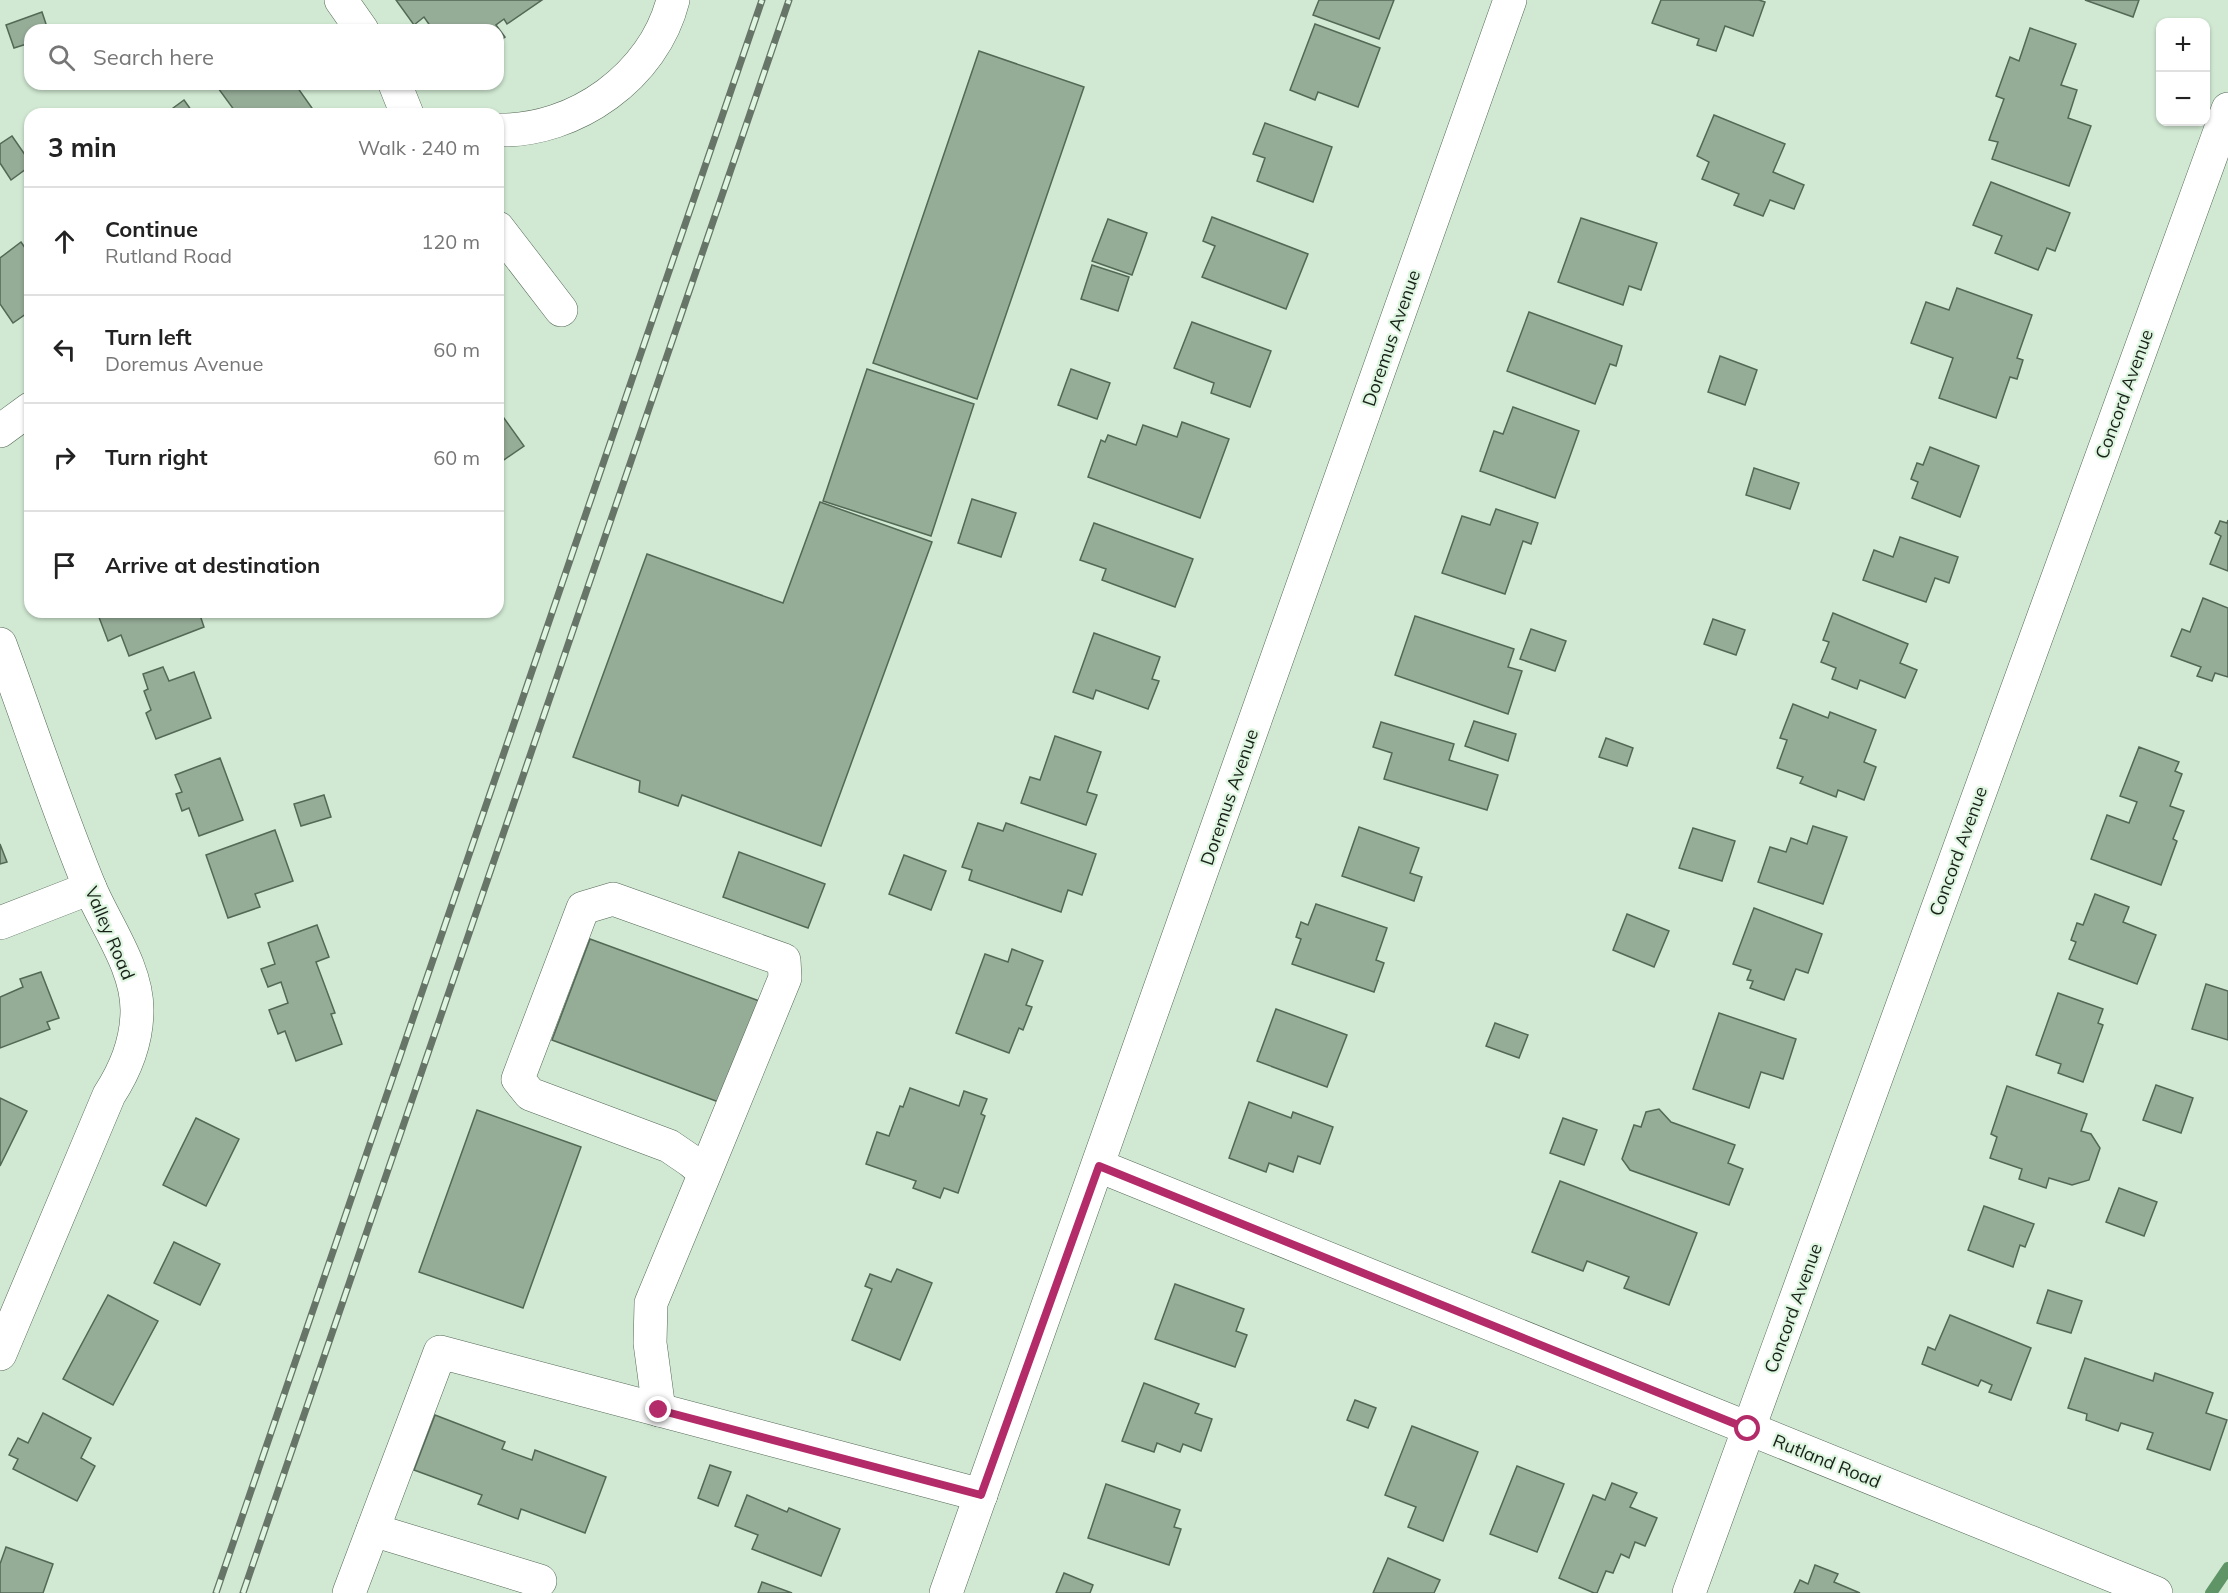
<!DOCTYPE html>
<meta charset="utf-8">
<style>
:root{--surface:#fff;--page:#f2f2f2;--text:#222;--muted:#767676;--line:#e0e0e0}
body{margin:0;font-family:Mulish,sans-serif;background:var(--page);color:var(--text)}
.controls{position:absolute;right:18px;top:18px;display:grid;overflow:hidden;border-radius:12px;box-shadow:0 2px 4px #0004}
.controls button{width:54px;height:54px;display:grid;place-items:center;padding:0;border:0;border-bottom:2px solid var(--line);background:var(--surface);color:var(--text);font:30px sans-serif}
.stop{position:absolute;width:18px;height:18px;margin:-14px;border:4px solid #b42b6a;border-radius:50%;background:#fff}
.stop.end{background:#b42b6a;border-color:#fff;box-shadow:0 2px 6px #0008}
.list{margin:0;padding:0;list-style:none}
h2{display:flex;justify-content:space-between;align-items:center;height:78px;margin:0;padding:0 24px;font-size:26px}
h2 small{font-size:20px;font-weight:400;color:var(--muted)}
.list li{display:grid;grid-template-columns:39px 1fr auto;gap:18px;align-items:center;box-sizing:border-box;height:108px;padding:0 24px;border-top:2px solid var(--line)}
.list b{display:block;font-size:22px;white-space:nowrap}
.list p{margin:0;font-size:20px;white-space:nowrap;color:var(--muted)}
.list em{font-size:20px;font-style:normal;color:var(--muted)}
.icon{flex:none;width:33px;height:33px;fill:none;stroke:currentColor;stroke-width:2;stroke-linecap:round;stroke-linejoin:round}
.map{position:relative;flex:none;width:2228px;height:1593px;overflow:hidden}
.search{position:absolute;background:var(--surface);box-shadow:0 2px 4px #0004;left:24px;top:24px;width:480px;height:66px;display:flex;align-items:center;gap:15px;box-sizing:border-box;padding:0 21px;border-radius:18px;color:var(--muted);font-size:22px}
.panel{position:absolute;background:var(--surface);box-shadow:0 2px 4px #0004;left:24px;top:108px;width:480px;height:510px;border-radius:18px}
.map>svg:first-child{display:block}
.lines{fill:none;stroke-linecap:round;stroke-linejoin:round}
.stream{stroke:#5f9566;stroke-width:12}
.building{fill:#95ac97;stroke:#536855;stroke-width:1.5}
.minor-casing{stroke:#526754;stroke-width:34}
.minor{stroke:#fff;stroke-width:33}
.rail-casing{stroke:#667567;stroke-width:7}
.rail{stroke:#def6e0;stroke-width:4.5;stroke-dasharray:14;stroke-linecap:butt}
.route{stroke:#b42b6a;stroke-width:8}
.labels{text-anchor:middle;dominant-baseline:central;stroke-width:4.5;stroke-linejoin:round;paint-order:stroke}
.street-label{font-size:18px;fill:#182119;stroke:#def6e0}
</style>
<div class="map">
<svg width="2228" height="1593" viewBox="0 0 2228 1593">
<rect width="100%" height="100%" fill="#d1e9d3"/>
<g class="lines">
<!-- stream -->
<polyline class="stream" points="2211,1593 2228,1568"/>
</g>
<!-- building -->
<g class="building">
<polygon points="396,0 542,0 507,24 504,19 496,25 505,37 498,42 498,30 433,30 424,17 414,25"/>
<polygon points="1319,0 1394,0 1379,39 1313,15"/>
<polygon points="1661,0 1759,0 1765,2 1753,36 1725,26 1716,51 1697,45 1699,39 1652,23"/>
<polygon points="2085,0 2139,0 2133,17"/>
<polygon points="42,12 48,30 30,30 30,43 14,48 6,25"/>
<polygon points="1315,24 1380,48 1358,107 1318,92 1315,100 1290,90"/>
<polygon points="2030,28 2076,44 2061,85 2077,90 2068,118 2091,126 2069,186 1992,159 1998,142 1989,140 2004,99 1996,96 2010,57 2019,61"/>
<polygon points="979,51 1084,87 977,399 873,363"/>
<polygon points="223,84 295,84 312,108 304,114 245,114 244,112 237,114 218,88"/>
<polygon points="184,100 194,114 165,114"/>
<polygon points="1714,115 1785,144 1773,172 1804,185 1794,209 1770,200 1763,216 1734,205 1739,194 1702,179 1709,162 1697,156"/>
<polygon points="1265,123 1332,147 1313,202 1257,181 1265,158 1253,154"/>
<polygon points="12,136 30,162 30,166 11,180 0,163 0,144"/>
<polygon points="1991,182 2070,213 2055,251 2047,248 2038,270 1995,253 2002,236 1973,225"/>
<polygon points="1212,217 1308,254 1286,309 1202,277 1215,246 1203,241"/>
<polygon points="1581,218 1657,243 1641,290 1629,286 1623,305 1558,282"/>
<polygon points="1108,219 1147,233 1132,275 1092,261"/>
<polygon points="21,242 30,255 30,311 13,323 0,304 0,258"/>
<polygon points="1092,265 1129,277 1118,311 1081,299"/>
<polygon points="1957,288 2032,315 2017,358 2023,360 2017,379 2010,377 1996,418 1939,398 1953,358 1911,343 1926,302 1949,310"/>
<polygon points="1529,312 1622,346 1616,366 1610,364 1595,404 1507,371"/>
<polygon points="1192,322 1271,351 1250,407 1211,393 1214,383 1174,368"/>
<polygon points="1720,356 1757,370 1745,405 1708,392"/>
<polygon points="867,369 974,404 931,536 823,501"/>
<polygon points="1071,369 1110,383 1097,419 1058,405"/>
<polygon points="1513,407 1579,431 1555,498 1480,471 1494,431 1503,434"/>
<polygon points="501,414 524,446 498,464 498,416"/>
<polygon points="1182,422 1229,439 1200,518 1088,477 1101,440 1105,442 1108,435 1136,445 1143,425 1177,437"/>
<polygon points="1930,447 1979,466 1960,517 1912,498 1918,482 1911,479 1917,463 1923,465"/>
<polygon points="1754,468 1799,483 1790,509 1746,495"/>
<polygon points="972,499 1016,513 1001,557 958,543"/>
<polygon points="820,502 932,542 821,846 682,795 678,806 639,792 640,781 573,757 647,554 783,603"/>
<polygon points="1496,509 1538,523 1531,544 1523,541 1505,594 1442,573 1462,516 1490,525"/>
<polygon points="2228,520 2228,571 2210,564 2221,536 2215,533 2220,521 2227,523"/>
<polygon points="1094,523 1193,559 1175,607 1102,580 1106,569 1080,560"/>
<polygon points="1900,537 1958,557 1949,583 1935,578 1926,602 1863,580 1874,550 1893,557"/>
<polygon points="2203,598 2228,608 2228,677 2215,673 2212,681 2197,676 2201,667 2171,656 2182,629 2190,632"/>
<polygon points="97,612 199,612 204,627 129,656 121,635 108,641"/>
<polygon points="1833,613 1908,644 1900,663 1917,670 1905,698 1860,680 1857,689 1832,679 1836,668 1821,662 1829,642 1823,640"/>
<polygon points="1415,616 1514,649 1508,667 1522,671 1508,714 1395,675"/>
<polygon points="1713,619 1745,630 1736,655 1704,644"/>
<polygon points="1531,629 1566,641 1555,671 1520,659"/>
<polygon points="1094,633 1160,657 1152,679 1159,681 1148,709 1096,690 1093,699 1073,692"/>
<polygon points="163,667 169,681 194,672 211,718 156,739 146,713 151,710 144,691 148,689 143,674"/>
<polygon points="1793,704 1828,718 1830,712 1876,730 1864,762 1876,767 1864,800 1838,790 1836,797 1800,783 1803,777 1777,768 1787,740 1780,738"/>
<polygon points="1474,721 1516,734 1508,761 1465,746"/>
<polygon points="1381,722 1454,744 1449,760 1498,775 1487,810 1384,779 1392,753 1373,747"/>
<polygon points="1055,736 1101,752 1087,792 1097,795 1086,825 1021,803 1030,777 1040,780"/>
<polygon points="1606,738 1633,748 1627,766 1599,757"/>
<polygon points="2139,747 2179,762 2175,771 2182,774 2170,806 2184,811 2173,839 2177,841 2161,885 2091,859 2107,815 2129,823 2137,802 2120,796"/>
<polygon points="220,758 243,820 199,836 189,808 182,811 176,794 182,792 175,775"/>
<polygon points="324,795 331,817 301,826 294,804"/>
<polygon points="978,823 1003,831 1006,823 1096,854 1082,895 1068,890 1061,912 969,880 972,870 962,867"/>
<polygon points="1813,826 1847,837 1823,904 1758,882 1770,847 1786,852 1791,838 1807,844"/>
<polygon points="1359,827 1419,848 1410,873 1422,877 1414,901 1342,876"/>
<polygon points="1693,828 1735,841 1722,881 1679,868"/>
<polygon points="275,830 293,881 255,894 260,907 228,918 206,855"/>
<polygon points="0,844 7,862 0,864"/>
<polygon points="739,852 825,884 808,928 723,897"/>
<polygon points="904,855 946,871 931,910 889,894"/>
<polygon points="2095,894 2129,907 2123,922 2156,935 2137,984 2069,959 2076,942 2071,940 2077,923 2083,925"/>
<polygon points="1316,904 1387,928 1376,960 1384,963 1374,992 1292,964 1301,939 1296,937 1301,922 1308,925"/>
<polygon points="1754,908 1822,934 1808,973 1796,969 1784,1000 1750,988 1753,981 1747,980 1751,970 1733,964"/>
<polygon points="1627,914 1669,931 1654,967 1613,950"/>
<polygon points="317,925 329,957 316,962 335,1013 331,1014 342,1044 296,1061 285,1031 278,1034 269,1010 288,1003 281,982 268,987 261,969 275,964 268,943"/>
<polygon points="590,939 762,1002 724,1104 552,1040"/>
<polygon points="1012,949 1043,961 1026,1005 1032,1007 1023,1030 1019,1028 1009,1053 956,1033 985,954 1008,962"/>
<polygon points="41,972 59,1018 47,1022 50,1029 0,1048 0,997 23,987 20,979"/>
<polygon points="2206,984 2228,991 2228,1040 2192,1029"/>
<polygon points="2058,993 2103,1009 2098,1023 2103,1025 2083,1082 2058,1073 2061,1064 2036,1055"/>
<polygon points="1276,1009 1347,1035 1327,1087 1257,1061"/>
<polygon points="1719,1013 1796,1039 1783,1079 1761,1072 1749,1108 1693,1089"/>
<polygon points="1495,1023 1528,1035 1519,1058 1486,1046"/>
<polygon points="2156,1085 2193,1098 2181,1133 2143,1120"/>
<polygon points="2007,1086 2087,1114 2081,1131 2091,1134 2100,1148 2089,1180 2072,1185 2049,1178 2046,1188 2019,1179 2022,1169 1990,1158 1997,1137 1991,1134"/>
<polygon points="910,1088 959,1106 964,1091 987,1099 981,1114 985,1116 958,1193 944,1188 940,1198 913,1188 916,1181 866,1164 877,1132 889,1136 900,1106 903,1107"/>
<polygon points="0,1098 27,1111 0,1166"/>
<polygon points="1249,1102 1291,1118 1293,1112 1333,1127 1320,1164 1298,1156 1293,1172 1269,1163 1266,1172 1229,1158"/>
<polygon points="1659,1109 1671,1122 1735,1145 1728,1163 1743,1169 1729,1205 1630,1170 1622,1159 1634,1125 1641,1127 1646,1112"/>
<polygon points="477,1110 581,1147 523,1308 419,1272"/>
<polygon points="196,1118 239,1139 206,1206 163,1185"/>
<polygon points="1563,1118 1597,1130 1584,1165 1550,1153"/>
<polygon points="1560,1181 1697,1233 1669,1305 1624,1288 1629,1277 1587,1261 1583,1271 1532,1252"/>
<polygon points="2119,1188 2157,1202 2144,1236 2106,1222"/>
<polygon points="1984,1206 2034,1224 2025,1247 2020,1245 2013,1267 1968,1250"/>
<polygon points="174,1242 220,1264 200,1305 154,1283"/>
<polygon points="897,1269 932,1283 900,1360 852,1340 872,1289 865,1286 870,1274 891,1282"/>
<polygon points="1175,1284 1244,1309 1236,1331 1247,1335 1235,1367 1155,1339"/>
<polygon points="2048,1290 2082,1301 2071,1333 2037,1323"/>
<polygon points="108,1295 158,1321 113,1405 63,1379"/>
<polygon points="1950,1315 2031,1348 2011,1400 1989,1392 1992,1385 1981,1380 1978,1386 1922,1364 1928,1347 1935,1350"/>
<polygon points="2085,1358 2153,1381 2155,1373 2213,1393 2206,1413 2227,1420 2210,1470 2147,1449 2153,1433 2121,1423 2118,1431 2086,1420 2087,1414 2068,1408"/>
<polygon points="1144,1383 1199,1404 1195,1413 1212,1419 1201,1451 1183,1444 1180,1452 1157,1443 1154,1452 1122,1441"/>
<polygon points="1355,1400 1376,1408 1368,1428 1347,1420"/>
<polygon points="43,1413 91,1438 81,1458 95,1466 77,1501 13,1469 18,1459 9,1455 18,1438 28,1443"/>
<polygon points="435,1415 505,1442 502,1449 532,1460 535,1450 606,1477 585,1533 521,1509 518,1519 478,1504 482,1495 414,1470"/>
<polygon points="1412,1426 1478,1452 1443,1541 1408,1527 1416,1507 1385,1495"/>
<polygon points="710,1465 731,1472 718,1506 698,1498"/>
<polygon points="1517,1466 1564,1484 1537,1552 1490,1534"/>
<polygon points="1612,1483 1637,1493 1630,1507 1657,1518 1645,1546 1635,1542 1629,1558 1621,1554 1613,1573 1606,1571 1597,1593 1594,1593 1559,1578 1593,1495 1605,1500"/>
<polygon points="1106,1484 1180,1510 1174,1527 1181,1529 1169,1565 1088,1538"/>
<polygon points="747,1495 787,1512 789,1508 840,1529 821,1576 752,1549 758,1535 735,1526"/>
<polygon points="6,1547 53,1564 43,1593 0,1593 0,1564"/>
<polygon points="1388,1558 1440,1580 1434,1593 1373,1593"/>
<polygon points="1815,1565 1838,1574 1834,1582 1860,1593 1794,1593 1800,1580 1808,1584"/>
<polygon points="1064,1573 1093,1585 1090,1593 1056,1593"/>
<polygon points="762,1582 792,1593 758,1593"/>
</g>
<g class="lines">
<!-- minor casing -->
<g class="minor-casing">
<g id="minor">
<polyline points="341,0 362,30"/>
<polyline points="395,84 407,114"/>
<path d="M498 130C575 132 654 76 673 0"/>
<polyline points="498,228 561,310"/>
<polyline points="0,431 30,409"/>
<path d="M0 644C30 725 57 808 90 888 106 926 137 967 137 1010 137 1042 126 1069 109 1095L0 1354"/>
<polyline points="0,923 90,888"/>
<polyline points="1099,1166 2156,1593"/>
<polyline points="659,1410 650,1343 651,1303 705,1173 691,1161 669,1146 530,1094 518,1079 583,908 613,899 784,960 785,978 705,1173"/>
<polyline points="373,1530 540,1581"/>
<polyline points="349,1593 440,1352 981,1495"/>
<polyline points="946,1593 1510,0"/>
<polyline points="1689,1593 2228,109"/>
</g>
</g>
<!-- minor -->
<use href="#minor" class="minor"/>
<!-- rail casing -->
<g class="rail-casing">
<g id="rail">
<polyline points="216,1593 762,0"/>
<polyline points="243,1593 789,0"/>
</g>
</g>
<!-- rail -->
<use href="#rail" class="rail"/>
</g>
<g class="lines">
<!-- route -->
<polyline class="route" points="659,1410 981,1495 1099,1166 1748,1429"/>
</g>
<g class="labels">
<!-- street labels -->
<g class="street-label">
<text transform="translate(1391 338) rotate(-71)">Doremus Avenue</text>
<text transform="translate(2124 394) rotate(-70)">Concord Avenue</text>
<text transform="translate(1229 797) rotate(-71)">Doremus Avenue</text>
<text transform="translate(1958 851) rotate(-70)">Concord Avenue</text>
<text transform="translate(110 933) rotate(67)">Valley Road</text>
<text transform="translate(1793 1308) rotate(-70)">Concord Avenue</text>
<text transform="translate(1827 1461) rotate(22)">Rutland Road</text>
</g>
</g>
</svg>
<div class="controls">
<button>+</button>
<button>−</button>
</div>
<div class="stop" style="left:1748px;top:1429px"></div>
<div class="stop end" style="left:659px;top:1410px"></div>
<div class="search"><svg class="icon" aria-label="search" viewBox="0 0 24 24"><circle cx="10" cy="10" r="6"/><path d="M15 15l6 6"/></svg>Search here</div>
<section class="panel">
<h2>3 min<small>Walk · 240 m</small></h2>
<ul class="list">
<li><svg class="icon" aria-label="ahead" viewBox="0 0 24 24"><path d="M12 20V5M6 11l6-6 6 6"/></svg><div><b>Continue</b><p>Rutland Road</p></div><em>120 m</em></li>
<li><svg class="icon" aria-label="left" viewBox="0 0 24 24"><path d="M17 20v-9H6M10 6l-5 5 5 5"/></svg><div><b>Turn left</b><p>Doremus Avenue</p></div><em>60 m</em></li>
<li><svg class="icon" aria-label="right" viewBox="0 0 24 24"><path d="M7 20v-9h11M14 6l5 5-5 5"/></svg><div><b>Turn right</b></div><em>60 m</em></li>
<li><svg class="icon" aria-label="arrive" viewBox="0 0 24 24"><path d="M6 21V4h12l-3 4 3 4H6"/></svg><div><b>Arrive at destination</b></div></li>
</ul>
</section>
</div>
